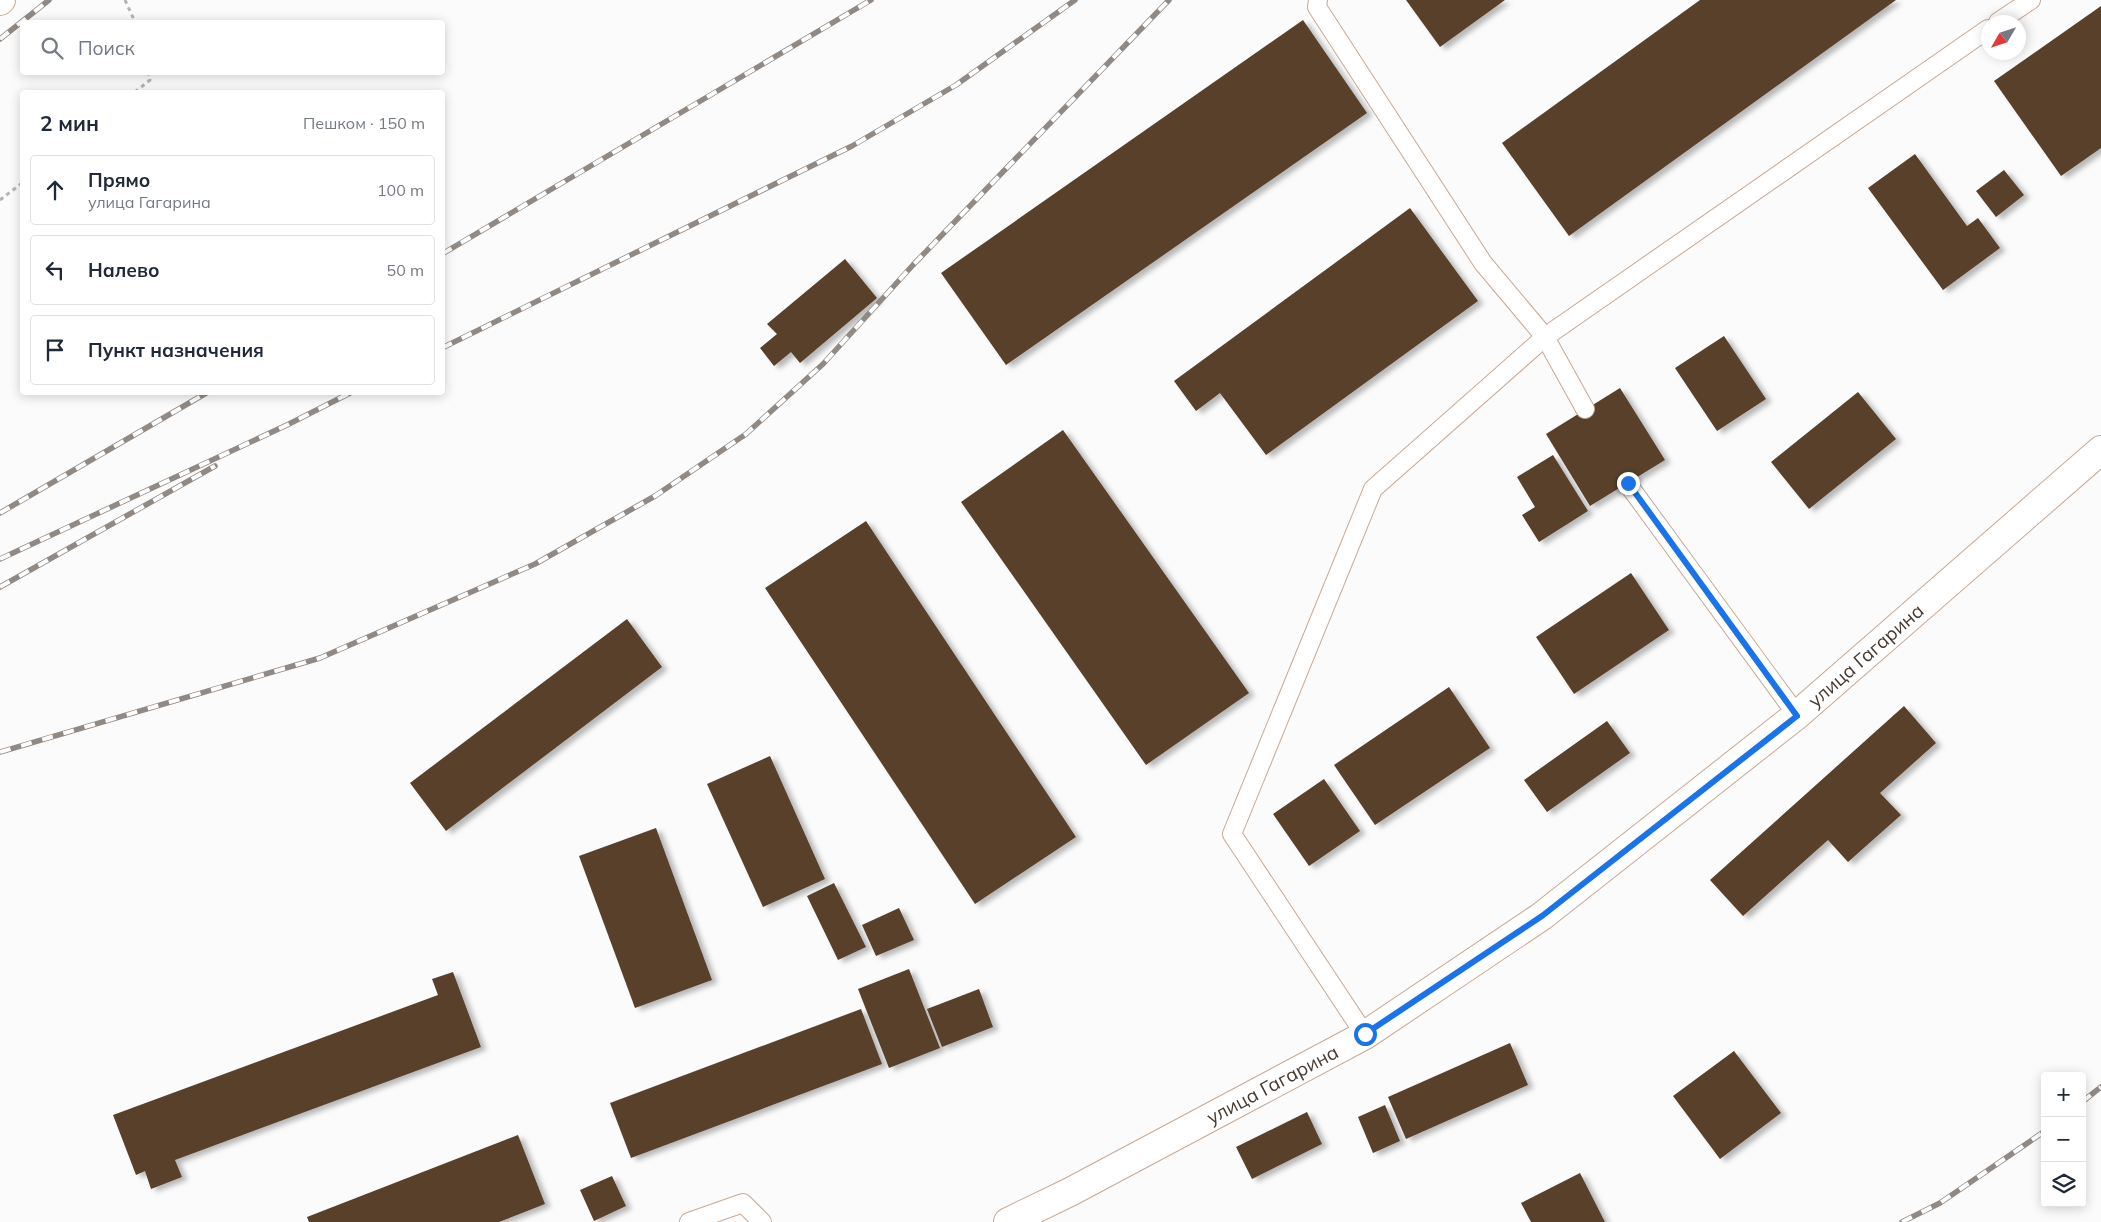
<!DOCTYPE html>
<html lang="ru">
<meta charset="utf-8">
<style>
:root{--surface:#fff;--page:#f6f6f7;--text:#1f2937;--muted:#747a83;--line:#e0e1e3}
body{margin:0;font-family:Mulish,sans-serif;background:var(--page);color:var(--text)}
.controls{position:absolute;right:15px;bottom:15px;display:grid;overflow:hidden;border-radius:5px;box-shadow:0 2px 12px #0003}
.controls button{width:45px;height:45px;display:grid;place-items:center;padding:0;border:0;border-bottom:1px solid var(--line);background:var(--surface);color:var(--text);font:25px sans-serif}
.compass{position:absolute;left:1981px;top:15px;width:45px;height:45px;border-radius:50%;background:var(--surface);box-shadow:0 2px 12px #0003;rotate:231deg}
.stop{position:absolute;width:15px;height:15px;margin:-11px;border:4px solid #1a73e8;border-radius:50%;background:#fff}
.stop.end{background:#1a73e8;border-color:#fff;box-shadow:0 1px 5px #0008}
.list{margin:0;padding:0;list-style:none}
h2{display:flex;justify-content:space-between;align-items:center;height:65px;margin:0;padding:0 20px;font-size:21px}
h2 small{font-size:16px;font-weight:400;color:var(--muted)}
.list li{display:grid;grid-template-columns:32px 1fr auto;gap:15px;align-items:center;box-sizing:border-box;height:70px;margin:0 10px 10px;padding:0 10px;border:1px solid var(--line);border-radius:5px}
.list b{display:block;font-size:19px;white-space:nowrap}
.list p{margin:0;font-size:16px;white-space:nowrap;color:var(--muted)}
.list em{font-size:16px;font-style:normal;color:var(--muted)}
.icon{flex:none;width:28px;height:28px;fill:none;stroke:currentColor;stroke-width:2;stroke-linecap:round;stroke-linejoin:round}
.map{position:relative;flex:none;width:2101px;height:1222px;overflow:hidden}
.search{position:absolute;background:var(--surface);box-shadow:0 2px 12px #0003;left:20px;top:20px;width:425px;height:55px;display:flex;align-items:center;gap:12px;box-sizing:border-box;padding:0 18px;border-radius:5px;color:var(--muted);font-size:19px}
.panel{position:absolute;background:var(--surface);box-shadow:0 2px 12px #0003;left:20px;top:90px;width:425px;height:305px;border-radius:5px}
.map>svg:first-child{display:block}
.building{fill:#593f2c;filter:url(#shadow)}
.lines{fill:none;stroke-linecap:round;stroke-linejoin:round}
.service-casing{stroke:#c8a993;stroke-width:20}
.minor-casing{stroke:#c8a993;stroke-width:30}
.tertiary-casing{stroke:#c8a993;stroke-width:30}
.path{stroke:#b7b3af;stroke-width:3;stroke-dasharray:4 4;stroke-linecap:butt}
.service{stroke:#fff;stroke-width:18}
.minor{stroke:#fff;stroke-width:28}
.tertiary{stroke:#fff;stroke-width:28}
.rail-casing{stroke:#918a84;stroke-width:5.5}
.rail{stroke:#fff;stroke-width:4;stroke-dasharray:11;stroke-linecap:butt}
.route{stroke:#1a73e8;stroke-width:6}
.labels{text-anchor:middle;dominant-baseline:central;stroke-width:5;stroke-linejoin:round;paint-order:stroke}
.street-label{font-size:19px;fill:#463930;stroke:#fff}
</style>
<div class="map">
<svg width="2101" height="1222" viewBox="0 0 2101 1222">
<defs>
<filter id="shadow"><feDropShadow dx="5.5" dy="3" stdDeviation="2.5" flood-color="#0004"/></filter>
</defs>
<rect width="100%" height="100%" fill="#fbfbfb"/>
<!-- building -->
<g class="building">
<polygon points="1406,0 1505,0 1440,47"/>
<polygon points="1700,0 1896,0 1569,236 1502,143"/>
<polygon points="2101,6 2101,148 2061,176 1994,81"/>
<polygon points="1303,20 1367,113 1006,365 941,273"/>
<polygon points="1915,154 1967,226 1978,218 2000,248 1943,290 1868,188"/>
<polygon points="2004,170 2024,195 1996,217 1976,191"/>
<polygon points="1410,208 1478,301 1266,455 1220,393 1196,411 1174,381"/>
<polygon points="845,259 877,298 800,363 791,352 774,366 760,348 777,334 767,324"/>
<polygon points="1724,336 1766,399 1717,431 1675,368"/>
<polygon points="1620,388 1665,460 1590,506 1546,434"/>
<polygon points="1858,392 1896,439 1809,509 1771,462"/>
<polygon points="1063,430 1249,693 1146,765 961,502"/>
<polygon points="1553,455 1588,511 1539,542 1522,515 1535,507 1517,477"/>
<polygon points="866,521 1076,837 975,904 765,588"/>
<polygon points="1631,573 1669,630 1574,694 1536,637"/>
<polygon points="627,619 662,667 446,831 410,783"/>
<polygon points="1449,687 1490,748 1375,825 1334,765"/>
<polygon points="1904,706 1936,743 1880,793 1901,815 1848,862 1828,840 1743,916 1710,880"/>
<polygon points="1607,721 1630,753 1547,812 1524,780"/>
<polygon points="770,756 825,879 763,907 707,784"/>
<polygon points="1324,779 1360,831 1309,866 1273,814"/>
<polygon points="656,828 712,980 635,1008 579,856"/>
<polygon points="834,883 866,947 838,960 807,896"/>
<polygon points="899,908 914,940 876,956 862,925"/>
<polygon points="909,969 940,1048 889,1068 858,989"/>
<polygon points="453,972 481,1047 175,1160 182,1177 151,1189 145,1171 136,1175 113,1115 438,995 432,979"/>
<polygon points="979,989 993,1027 942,1047 927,1009"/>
<polygon points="861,1009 882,1064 631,1158 610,1103"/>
<polygon points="1510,1043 1528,1085 1406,1139 1388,1097"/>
<polygon points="1734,1051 1781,1113 1720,1159 1673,1096"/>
<polygon points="1385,1105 1400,1141 1373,1153 1358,1117"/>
<polygon points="1307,1112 1322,1144 1252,1179 1236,1147"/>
<polygon points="518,1135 545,1204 499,1222 309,1222 307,1217"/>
<polygon points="1580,1173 1605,1222 1531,1222 1521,1203"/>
<polygon points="612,1176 626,1206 594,1221 580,1190"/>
</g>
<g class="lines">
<!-- service casing -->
<g class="service-casing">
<g id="service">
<polyline points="1318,0 1317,7 1483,263 1545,337 1585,409"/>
<polyline points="1998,22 2031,0"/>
<polyline points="1627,483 1797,715"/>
<polyline points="1365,1035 1232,834 1373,489 1545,337 1988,29"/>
<polyline points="689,1222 743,1203 762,1222"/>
</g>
</g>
<!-- minor casing -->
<g class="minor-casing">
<polyline id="minor" points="0,1 1,0"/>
</g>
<!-- tertiary casing -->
<g class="tertiary-casing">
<g id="tertiary">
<path id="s1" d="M1008 1222 1070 1192 1365 1035 1542 916 1797 715 2101 450"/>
</g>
</g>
<!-- path -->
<g class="path">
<polyline points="125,0 135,22"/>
<polyline points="135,92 150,80 148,72"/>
<polyline points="0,200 22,183"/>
</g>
<!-- service -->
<use href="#service" class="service"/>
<!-- minor -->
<use href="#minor" class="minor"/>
<!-- tertiary -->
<use href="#tertiary" class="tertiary"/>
<!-- rail casing -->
<g class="rail-casing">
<g id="rail">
<polyline points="0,39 49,0"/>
<polyline points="442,254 871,0"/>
<polyline points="442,348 852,146 956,85 1075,0"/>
<polyline points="0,513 208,392"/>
<polyline points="0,559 287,425 352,392"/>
<polyline points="0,587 215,466"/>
<polyline points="0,752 320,658 535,564 655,496 746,434 823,364 913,265 1169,0"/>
<polyline points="2082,1102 2101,1087"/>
<polyline points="1902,1222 1940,1203 2045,1131"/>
</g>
</g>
<!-- rail -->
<use href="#rail" class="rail"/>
</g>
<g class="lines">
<!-- route -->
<polyline class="route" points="1365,1034 1542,916 1797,716 1628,483"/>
</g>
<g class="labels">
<!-- street labels -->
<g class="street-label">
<text stroke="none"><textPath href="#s1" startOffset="1032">улица Гагарина</textPath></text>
<text stroke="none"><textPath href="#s1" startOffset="298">улица Гагарина</textPath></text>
</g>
</g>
</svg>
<div class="controls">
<button>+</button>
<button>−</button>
<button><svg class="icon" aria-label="layers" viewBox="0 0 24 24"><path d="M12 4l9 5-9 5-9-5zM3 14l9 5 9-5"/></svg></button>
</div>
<svg class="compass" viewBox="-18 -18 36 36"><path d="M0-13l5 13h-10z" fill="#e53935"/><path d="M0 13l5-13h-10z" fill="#747a83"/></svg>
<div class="stop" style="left:1365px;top:1034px"></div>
<div class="stop end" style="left:1628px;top:483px"></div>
<div class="search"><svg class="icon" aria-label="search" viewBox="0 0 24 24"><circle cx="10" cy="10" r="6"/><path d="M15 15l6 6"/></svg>Поиск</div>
<section class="panel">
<h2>2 мин<small>Пешком · 150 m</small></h2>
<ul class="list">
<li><svg class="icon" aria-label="ahead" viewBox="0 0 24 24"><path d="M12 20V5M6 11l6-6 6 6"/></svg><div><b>Прямо</b><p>улица Гагарина</p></div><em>100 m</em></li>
<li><svg class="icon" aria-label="left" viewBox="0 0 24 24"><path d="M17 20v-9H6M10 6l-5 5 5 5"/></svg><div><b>Налево</b></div><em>50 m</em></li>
<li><svg class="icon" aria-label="arrive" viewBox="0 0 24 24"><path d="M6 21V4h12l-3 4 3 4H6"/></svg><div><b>Пункт назначения</b></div></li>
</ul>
</section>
</div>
